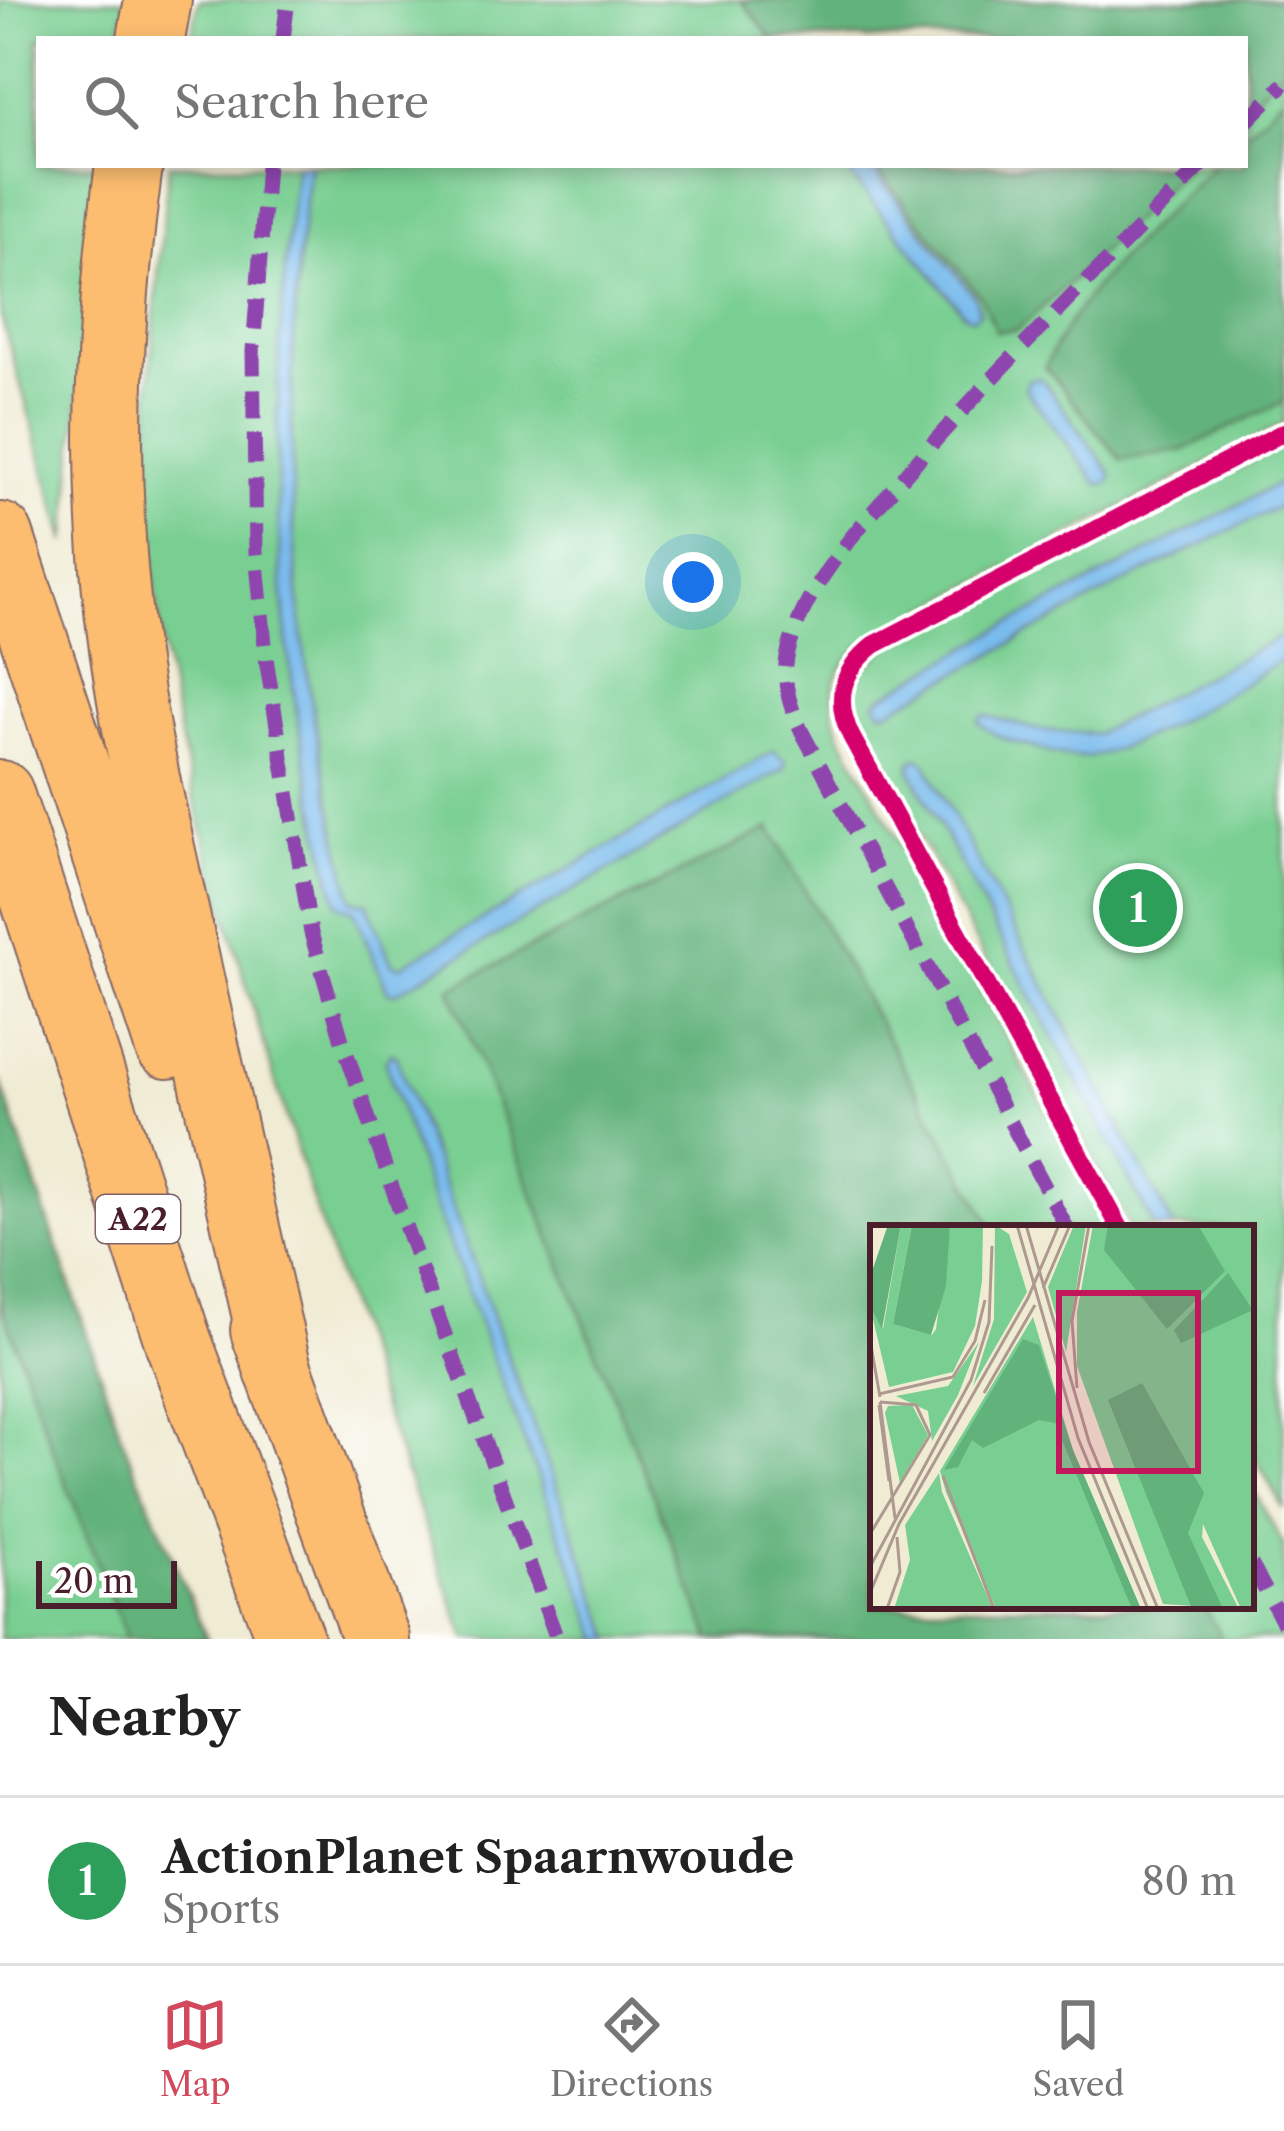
<!DOCTYPE html>
<style>
:root{--surface:#fff;--page:#f2f2f2;--text:#222;--muted:#767676;--line:#e0e0e0;--accent:#d1495b}
body{margin:0;font-family:"Libre Caslon Text",serif;background:var(--page);color:var(--text)}
.scale{position:absolute;left:36px;bottom:30px;width:141px;box-sizing:border-box;padding-left:12px;border:6px solid #4a1f2b;border-top:0;font-size:33px;line-height:42px;white-space:nowrap;color:#4a1f2b;-webkit-text-stroke:9px #fff;paint-order:stroke}
.you{position:absolute;left:693px;top:582px;width:42px;height:42px;margin:-30px;border:9px solid #fff;border-radius:50%;background:#1a73e8;box-shadow:0 0 0 18px #1a73e833}
.badge{display:grid;place-items:center;width:78px;height:78px;border-radius:50%;background:var(--accent);color:#fff;font-size:39px;font-weight:700}
.pin{position:absolute;translate:-50% -50%;border:6px solid #fff;box-shadow:0 3px 12px #0006}
.list{margin:0;padding:0;list-style:none}
h2{display:flex;justify-content:space-between;align-items:center;height:156px;margin:0;padding:0 48px;font-size:51px}
h2 small{font-size:39px;font-weight:400;color:var(--muted)}
.list li{display:grid;grid-template-columns:78px 1fr auto;gap:36px;align-items:center;box-sizing:border-box;height:168px;padding:0 48px;border-top:3px solid var(--line)}
.list b{display:block;font-size:45px;white-space:nowrap}
.list p{margin:0;font-size:39px;white-space:nowrap;color:var(--muted)}
.list em{font-size:39px;font-style:normal;color:var(--muted)}
.icon{flex:none;width:66px;height:66px;fill:none;stroke:currentColor;stroke-width:2;stroke-linecap:round;stroke-linejoin:round}
.map{position:relative;flex:none;width:1284px;height:1639px;overflow:hidden}
.search{position:absolute;background:var(--surface);box-shadow:0 6px 18px #0003;left:36px;right:36px;top:36px;height:132px;display:flex;align-items:center;gap:30px;box-sizing:border-box;padding:0 42px;border-radius:0px;color:var(--muted);font-size:45px}
.sheet{height:324px;background:var(--surface)}
nav{display:flex;justify-content:space-around;align-items:center;box-sizing:border-box;height:168px;border-top:3px solid var(--line);background:var(--surface);font-size:33px;color:var(--muted)}
nav a{display:grid;justify-items:center;gap:6px}
nav .on{color:var(--accent)}
.map>svg:first-child{display:block}
.green{fill:#79cf92;stroke:#62775e;stroke-width:3}
.forest{fill:#62b27c;stroke:#566854;stroke-width:3}
.water{fill:#78bbed;stroke:#616d8c;stroke-width:3}
.lines{fill:none;stroke-linecap:round;stroke-linejoin:round}
.highway-casing{stroke:#846666;stroke-width:70}
.highway{stroke:#fcbd6f;stroke-width:66}
.quiet{stroke:#8e44ad;stroke-width:15;stroke-dasharray:30 15;stroke-linecap:butt}
.cycleway-casing{stroke:#fff;stroke-width:26}
.cycleway{stroke:#d6006c;stroke-width:18}
.labels{text-anchor:middle;dominant-baseline:central;stroke-width:10;stroke-linejoin:round;paint-order:stroke}
.shield{fill:#fff;stroke:#80626b;stroke-width:3}
.shield-label{font-size:30px;font-weight:bold;fill:#4a1f2b}
.inset-road{fill:none;stroke:#ae9990;stroke-width:3}
.view{fill:#c2185b;fill-opacity:0.15;stroke:#c2185b;stroke-width:6}
.inset-edge{fill:none;stroke:#4a1f2b;stroke-width:6}
</style>
<div class="map">
<svg width="1284" height="1639" viewBox="0 0 1284 1639">
<rect width="100%" height="100%" fill="#fff"/>
<filter id="ink" filterUnits="userSpaceOnUse"><feTurbulence type="fractalNoise" baseFrequency=".00833" numOctaves="2"/><feDisplacementMap in="SourceGraphic" scale="24" xChannelSelector="R" yChannelSelector="G"/><feConvolveMatrix kernelMatrix="1 2 1 2 8 2 1 2 1" color-interpolation-filters="sRGB"/></filter>
<filter id="wash" filterUnits="userSpaceOnUse"><feTurbulence type="fractalNoise" baseFrequency=".004" numOctaves="4" result="noise"/><feDisplacementMap in="SourceGraphic" scale="48" xChannelSelector="R" yChannelSelector="G"/><feGaussianBlur stdDeviation="2.7" result="paint"/><feColorMatrix in="noise" values="0 0 0 0 0 0 0 0 0 0 0 0 0 0 0 0 0 1.4 0 .05"/><feComposite in="paint" operator="in"/></filter>
<g filter="url(#wash)">
<rect width="100%" height="100%" fill="#f0ebd3"/>
<!-- green -->
<g class="green">
<polygon points="0,0 126,0 119,39 39,39 39,165 100,165 66,542 0,313"/>
<path d="M199 0H1284V423L876 635C835 661 823 692 842 737L1111 1228H873V1606H1251V1486L1284 1546V1639H466C389 1429 315 1218 252 1004 208 857 164 707 152 554 142 423 155 295 169 165H1245V39H191Z"/>
<polygon points="1284,445 1284,1510 1251,1449 1251,1228 1130,1228 849,706 854,678 887,647"/>
<polygon points="0,1080 125,1446 207,1639 0,1639"/>
</g>
<!-- forest -->
<g class="forest">
<polygon points="741,0 1284,0 1284,68 1245,107 1245,39 772,39"/>
<path d="M1284 96V401L1183 450 1121 460 1045 367C1081 286 1153 226 1214 165H1245V134Z"/>
<polygon points="874,165 1188,165 1078,275 1017,330 996,331 981,297"/>
<polygon points="770,828 993,1228 873,1228 873,1606 1204,1606 1222,1639 711,1639 450,988"/>
<polygon points="0,1080 125,1446 207,1639 127,1639 51,1445 0,1300"/>
</g>
<!-- water -->
<g class="water">
<path d="M296 165H310C289 309 286 476 301 621 310 715 331 808 352 900L367 903 392 964 401 966 774 751 786 762 784 769 396 993 388 992 354 911 338 904 331 881C314 801 295 720 287 639 270 482 276 321 296 165Z"/>
<polygon points="842,165 869,165 975,297 980,313 973,318 964,314"/>
<polygon points="1034,378 1042,379 1111,473 1111,480 1104,485 1097,483 1026,390 1027,381"/>
<polygon points="1284,481 1284,504 1115,587 888,711 881,711 876,703 880,698 998,630"/>
<path d="M1284 635V659C1241 685 1128 756 1083 757 1064 758 1046 751 1028 746 1009 741 993 736 978 722L983 715 1039 730 1096 734Z"/>
<polygon points="918,758 925,762 1174,1228 1155,1228 910,769 911,762"/>
<polygon points="391,1053 396,1056 613,1639 600,1639 433,1202 385,1062"/>
</g>
</g>
<g filter="url(#ink)">
<g class="lines">
<!-- highway casing -->
<g class="highway-casing">
<g id="highway">
<polyline points="151,39 158,0"/>
<path d="M129 165C112 289 104 412 112 538 119 671 151 804 180 933 212 1079 245 1224 278 1370"/>
<polyline points="0,536 168,1045"/>
<polyline points="0,794 178,1341 290,1639"/>
<polyline points="264,1330 376,1639"/>
</g>
</g>
<!-- highway -->
<use href="#highway" class="highway"/>
<!-- quiet -->
<g class="quiet">
<polyline points="283,39 288,0"/>
<polyline points="1245,123 1284,84"/>
<polyline points="267,165 253,351 256,553 267,665 311,933 341,1037 407,1231 557,1639"/>
<path d="M1067 1228 802 732C790 706 781 682 788 653 803 589 855 532 897 484 993 372 1099 270 1202 165"/>
<polyline points="1251,1564 1284,1624"/>
</g>
<!-- cycleway casing -->
<g class="cycleway-casing">
<path id="cycleway" d="M1120 1228 851 736C833 698 842 671 874 645L1284 432"/>
</g>
<!-- cycleway -->
<use href="#cycleway" class="cycleway"/>
</g>
</g>
<g class="labels">
<!-- shield labels -->
<rect class="shield" x="96" y="1195" width="84" height="48" rx="9"/>
<g class="shield-label">
<text x="138" y="1219">A22</text>
</g>
</g>
<!-- overview -->
<g transform="translate(870 1225)">
<rect width="384" height="384" fill="#f0ebd3"/>
<path d="M31 0H42L23 99 62 110 66 104 80 0H113L112 56 105 101 83 147 19 162 0 81 13 104ZM125 0 139 9 157 67 103 161 124 94ZM204 0H216L196 127 178 62ZM223 0H384V384H371L333 299 332 312 369 384 293 379 207 141V87ZM163 92 203 225 271 384H126L76 267 70 246ZM109 117 88 170 62 216 58 186 26 171 78 161ZM42 180 58 210 30 258 15 188 18 181ZM69 248 72 267 123 384H24L40 335 35 300Z" fill="#79cf92"/>
<path d="M18 0H31L12 104 0 81V52ZM42 0H80L76 61 61 110 23 99ZM238 0H328L355 46 297 104 234 25ZM358 48 383 85 311 118 304 105ZM153 114 169 120 203 225 271 384H262L185 198 169 195 113 223 102 215 88 242 74 245ZM272 158 334 268 318 308 353 384H322L238 175Z" fill="#62b27c"/>
<path class="inset-road" d="M147 0 208 213 278 384M156 0 219 217 288 384M173 63 200 0M0 115 10 172M207 163 202 96 219 0M114 168 165 80M9 169 83 152 105 116 115 75M10 177 25 293M9 180 19 256M73 251 124 384M0 309 60 210 46 180 10 177M0 342 101 155 119 97 122 21M0 368 29 299 158 73 189 0M17 384 30 347 27 312"/>
<path class="view" d="M189 68H328V246H189Z"/>
<rect width="384" height="384" class="inset-edge"/>
</g>
</svg>
<div class="scale">20 m</div>
<div class="you"></div>
<div class="pin badge" style="left:1138px;top:908px;background:#2e9e5b">1</div>
<div class="search"><svg class="icon" aria-label="search" viewBox="0 0 24 24"><circle cx="10" cy="10" r="6"/><path d="M15 15l6 6"/></svg>Search here</div>
</div>
<section class="sheet">
<h2>Nearby<small></small></h2>
<ul class="list">
<li><span class="badge" style="background:#2e9e5b">1</span><div><b>ActionPlanet Spaarnwoude</b><p>Sports</p></div><em>80 m</em></li>
</ul>
</section>
<nav>
<a class="on"><svg class="icon" aria-label="map" viewBox="0 0 24 24"><path d="M3 6l6-2 6 2 6-2v14l-6 2-6-2-6 2zM9 4v14M15 6v14"/></svg>Map</a>
<a><svg class="icon" aria-label="directions" viewBox="0 0 24 24"><path d="M12 3l9 9-9 9-9-9zM9 14v-3h6M13 9l2 2-2 2"/></svg>Directions</a>
<a><svg class="icon" aria-label="saved" viewBox="0 0 24 24"><path d="M7 4h10v16l-5-4-5 4z"/></svg>Saved</a>
</nav>
